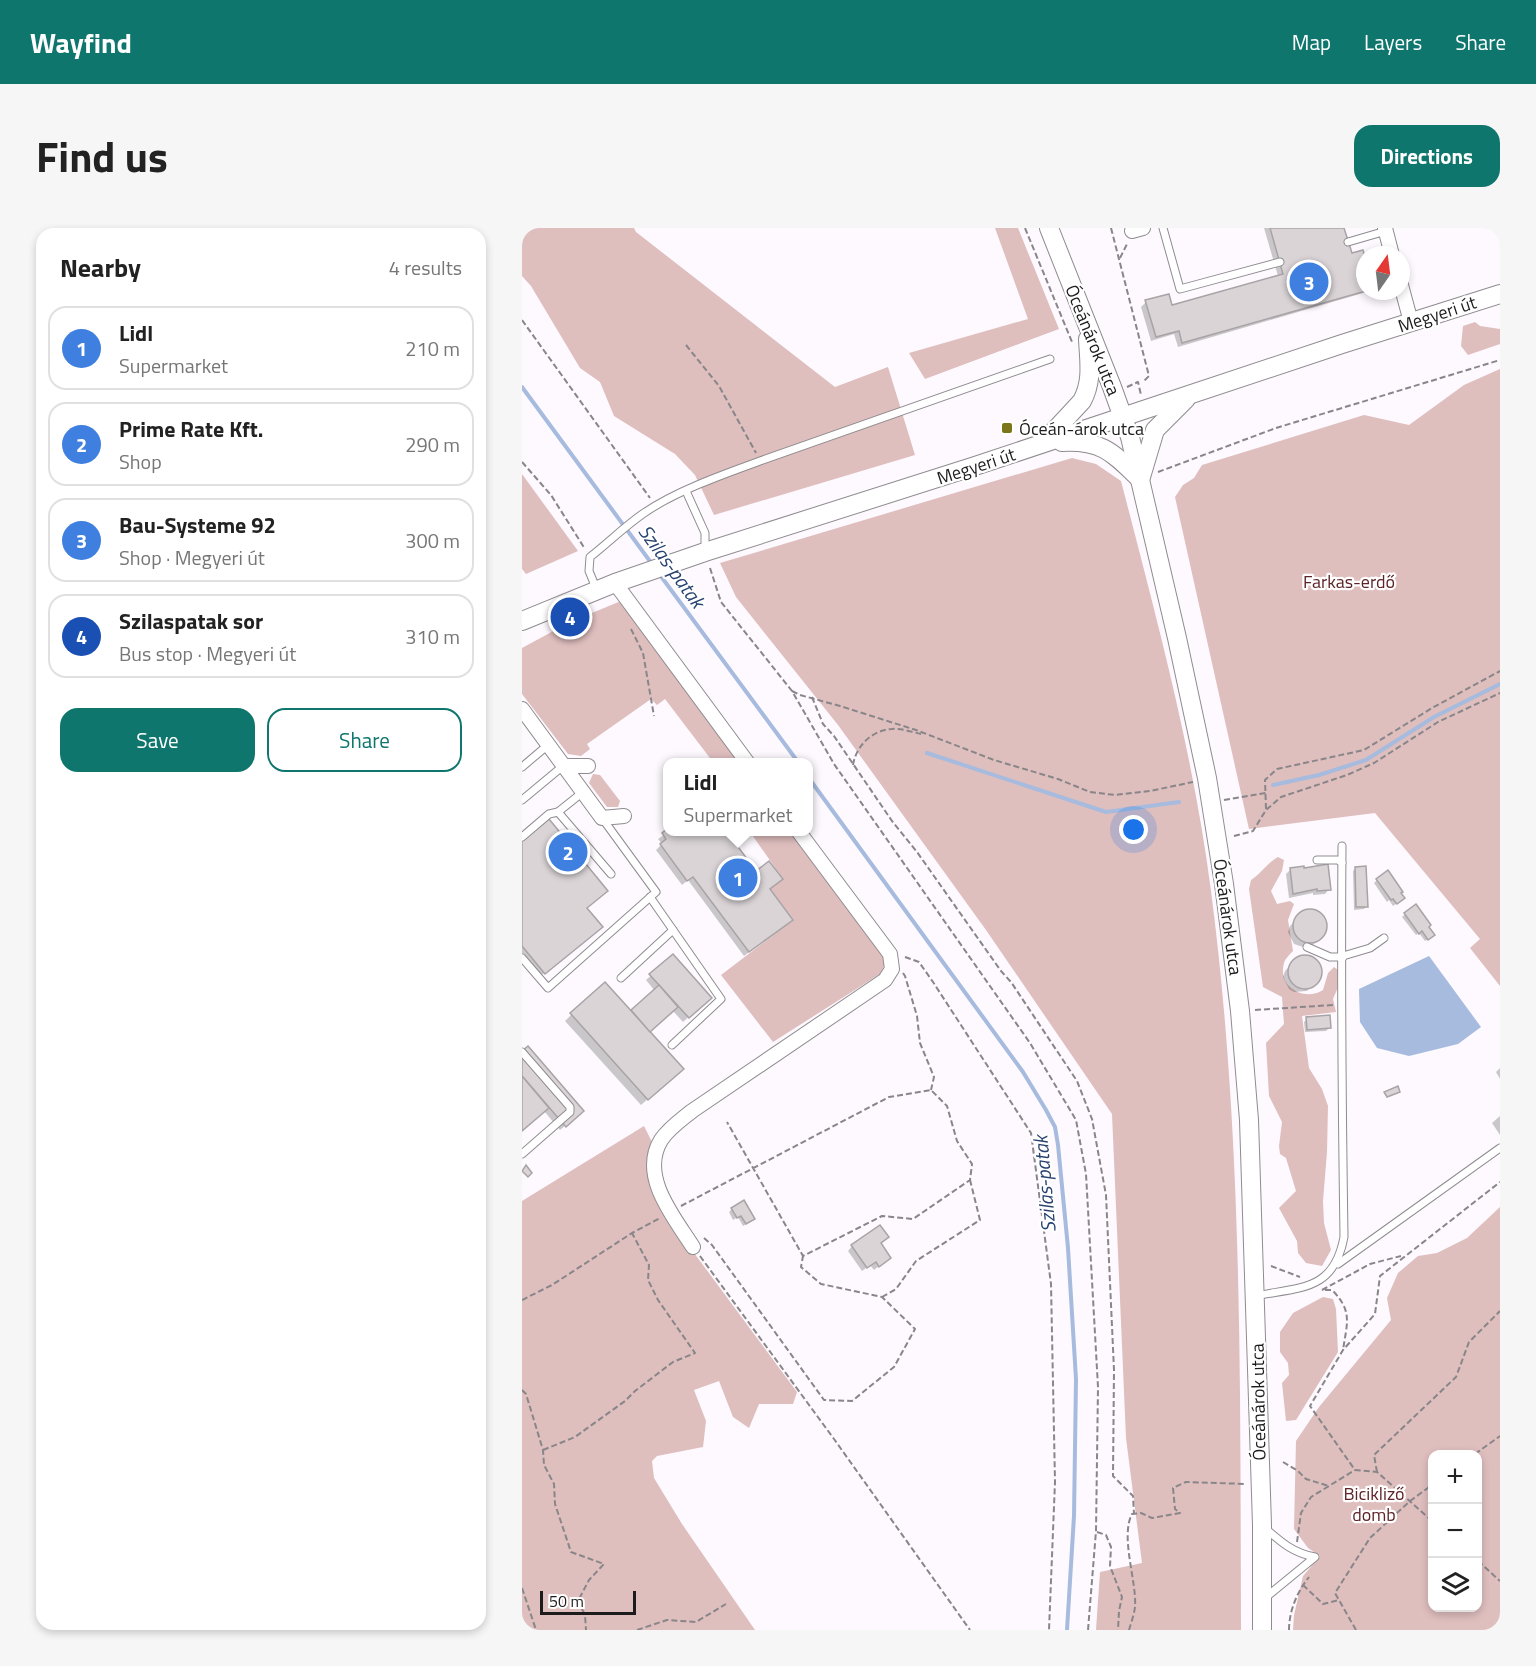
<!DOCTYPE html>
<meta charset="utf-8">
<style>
:root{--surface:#fff;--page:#f6f6f6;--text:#222;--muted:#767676;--line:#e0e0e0;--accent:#0f766e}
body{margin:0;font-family:"Titillium Web",sans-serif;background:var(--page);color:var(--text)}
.controls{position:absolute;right:18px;bottom:18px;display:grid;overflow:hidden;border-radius:12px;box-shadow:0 3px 9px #0003}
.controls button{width:54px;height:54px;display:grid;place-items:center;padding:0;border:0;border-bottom:2px solid var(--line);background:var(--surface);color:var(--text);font:30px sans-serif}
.compass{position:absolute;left:834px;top:18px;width:54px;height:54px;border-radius:50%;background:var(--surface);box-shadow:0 3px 9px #0003;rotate:14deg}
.scale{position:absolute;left:18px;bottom:15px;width:96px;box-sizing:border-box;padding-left:6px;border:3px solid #1d1c1d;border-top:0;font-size:16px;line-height:21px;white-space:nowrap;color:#1d1c1d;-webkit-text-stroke:4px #fff;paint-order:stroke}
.you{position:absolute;left:612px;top:602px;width:21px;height:21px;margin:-15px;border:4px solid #fff;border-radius:50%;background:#1a73e8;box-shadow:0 0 0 9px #1a73e833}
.badge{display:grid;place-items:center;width:39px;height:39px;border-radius:50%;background:var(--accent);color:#fff;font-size:20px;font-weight:700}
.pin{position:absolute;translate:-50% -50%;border:3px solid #fff;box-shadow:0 2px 6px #0006}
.popup{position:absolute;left:141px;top:530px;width:150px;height:78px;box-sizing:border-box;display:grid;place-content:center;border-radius:12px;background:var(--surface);filter:drop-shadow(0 2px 4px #0005);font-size:20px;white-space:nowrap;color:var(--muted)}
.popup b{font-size:22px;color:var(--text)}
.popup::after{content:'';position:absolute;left:50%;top:100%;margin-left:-12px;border:12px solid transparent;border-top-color:var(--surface)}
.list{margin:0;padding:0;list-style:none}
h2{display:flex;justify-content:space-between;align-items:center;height:78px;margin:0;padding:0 24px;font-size:26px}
h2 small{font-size:20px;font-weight:400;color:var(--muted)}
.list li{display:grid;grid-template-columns:39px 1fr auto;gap:18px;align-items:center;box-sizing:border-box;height:84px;margin:0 12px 12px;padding:0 12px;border:2px solid var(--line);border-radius:18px}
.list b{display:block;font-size:22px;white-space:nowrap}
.list p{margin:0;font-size:20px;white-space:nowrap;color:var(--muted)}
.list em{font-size:20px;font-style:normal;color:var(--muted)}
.actions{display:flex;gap:12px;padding:18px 24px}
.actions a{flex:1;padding:14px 0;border:2px solid var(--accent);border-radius:18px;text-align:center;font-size:21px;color:var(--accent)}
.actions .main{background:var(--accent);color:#fff}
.icon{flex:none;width:33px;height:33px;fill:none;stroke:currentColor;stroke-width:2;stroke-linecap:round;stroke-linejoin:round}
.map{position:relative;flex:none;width:978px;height:1402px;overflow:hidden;border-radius:18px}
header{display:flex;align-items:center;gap:36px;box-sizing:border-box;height:84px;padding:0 30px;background:var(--accent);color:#fff}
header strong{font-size:28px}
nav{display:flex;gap:33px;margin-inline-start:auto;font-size:21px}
.intro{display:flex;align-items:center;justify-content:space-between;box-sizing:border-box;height:144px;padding:0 36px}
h1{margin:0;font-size:42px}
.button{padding:15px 27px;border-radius:18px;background:var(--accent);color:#fff;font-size:21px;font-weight:700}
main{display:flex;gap:36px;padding:0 36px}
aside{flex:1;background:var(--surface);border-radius:18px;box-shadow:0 3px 9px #0003}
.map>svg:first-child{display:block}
.green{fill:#dfbebe;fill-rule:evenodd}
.water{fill:#a6bbde}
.shadow{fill:#0003}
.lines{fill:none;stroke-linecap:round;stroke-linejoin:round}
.stream{stroke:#a6bbde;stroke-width:4}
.building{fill:#dad4d7;stroke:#a8a3a5;stroke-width:1.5}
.lane-casing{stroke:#8f8c90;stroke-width:9}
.street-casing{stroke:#8f8c90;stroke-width:16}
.secondary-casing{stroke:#8f8c90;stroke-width:20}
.path{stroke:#888689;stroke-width:2;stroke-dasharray:6 3;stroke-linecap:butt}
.lane{stroke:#fff;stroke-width:7}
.street{stroke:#fff;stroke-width:14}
.secondary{stroke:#fff;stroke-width:18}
.poi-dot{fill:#7c761b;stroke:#fff;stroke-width:2}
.labels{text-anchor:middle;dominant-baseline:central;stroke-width:4.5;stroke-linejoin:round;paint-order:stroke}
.street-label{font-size:18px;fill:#1d1c1d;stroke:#fff}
.poi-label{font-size:18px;fill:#1d1c1d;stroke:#fff;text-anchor:start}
.park-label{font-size:18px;fill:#5d2327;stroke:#fff}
.water-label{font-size:20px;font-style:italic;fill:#284371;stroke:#fff}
</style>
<header>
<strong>Wayfind</strong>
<nav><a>Map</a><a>Layers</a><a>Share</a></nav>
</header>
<div class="intro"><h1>Find us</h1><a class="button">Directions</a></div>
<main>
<aside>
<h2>Nearby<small>4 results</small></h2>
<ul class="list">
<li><span class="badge" style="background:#3f7fe0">1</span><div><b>Lidl</b><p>Supermarket</p></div><em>210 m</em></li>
<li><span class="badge" style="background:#3f7fe0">2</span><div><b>Prime Rate Kft.</b><p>Shop</p></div><em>290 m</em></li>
<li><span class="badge" style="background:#3f7fe0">3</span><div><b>Bau-Systeme 92</b><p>Shop · Megyeri út</p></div><em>300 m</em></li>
<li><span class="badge" style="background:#1a4fb4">4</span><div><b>Szilaspatak sor</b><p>Bus stop · Megyeri út</p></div><em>310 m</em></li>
</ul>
<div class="actions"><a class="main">Save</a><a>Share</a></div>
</aside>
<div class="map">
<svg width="978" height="1402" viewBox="0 0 978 1402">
<rect width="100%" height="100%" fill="#fdf9fe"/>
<!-- green -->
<g class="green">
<polygon points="0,0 112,0 114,4 313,159 366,139 393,227 192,287 173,247 153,226 92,188 78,154 58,140 9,58 0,48"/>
<polygon points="473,0 496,0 537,101 403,151 387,125 506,91"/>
<polygon points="953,94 958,98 978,101 978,116 946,127 939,118 941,98"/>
<polygon points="978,141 978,758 948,720 958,711 853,585 727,601 653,269 661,257 672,250 680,237 842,187 887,197 942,157"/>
<path d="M550 230 574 236 599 253C634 388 671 524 689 663 721 908 718 1155 719 1402H574L578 1344 620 1335 604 1210 590 886 464 702 316 497 214 369 198 335Z"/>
<polygon points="0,246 56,323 4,346 0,341"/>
<polygon points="99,373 218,534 191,534 143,471 135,477 129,471 65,516 68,521 59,528 46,526 0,466 0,420 48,394"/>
<polygon points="71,546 78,547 98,573 96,579 85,579 67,555"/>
<polygon points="228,604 269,604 362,729 362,738 358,746 251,814 199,747 271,692 248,661 261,651"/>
<path d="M756 629 762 632 760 643 749 663 755 676 768 673 772 676 766 692 771 723C768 726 763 731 762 735 755 759 782 774 801 762L806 745 812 739 816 742 817 757 811 771 814 784 780 788 787 840 800 861 806 878 805 924 801 973 802 995 809 1022 800 1038 784 1035 776 1025 775 1013 757 980 774 963 764 930 758 926 757 918 760 894 747 868 744 815 762 796 760 769 741 759 727 661 729 652C740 645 745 635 756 629Z"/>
<polygon points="122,898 130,914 124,936 131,965 144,987 275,1164 271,1176 237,1176 227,1200 211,1189 197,1153 172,1162 184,1193 181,1219 135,1228 130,1233 132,1250 160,1296 233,1402 0,1402 0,973"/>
<path d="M978 979V1402H771L772 1387 781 1348 798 1328 786 1320 772 1301 774 1213 797 1179 869 1092 865 1070 876 1045 896 1028 915 1025 945 1010ZM910 1226H956V1380H910Z"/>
<polygon points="801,1069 811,1071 814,1081 816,1124 774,1192 764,1193 760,1155 767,1147 766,1135 758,1124 758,1104 771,1085"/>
</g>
<!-- water -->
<polygon class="water" points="907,728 959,799 936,816 887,828 855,820 838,794 837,761"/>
<!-- shadow -->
<g class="shadow">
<polygon points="742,0 821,0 843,63 848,63 656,119 652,106 629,113 619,79 624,74 649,79 756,48"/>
<polygon points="146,604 203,604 246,662 264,697 222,728 166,652 160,657 134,622 140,616 136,611"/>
<polygon points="0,615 64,680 72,705 15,751 0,733"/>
<polygon points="834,640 845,678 842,681 832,682 831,643"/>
<polygon points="769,641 807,661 803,666 791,667 791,665 767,670 764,646"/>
<polygon points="855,652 878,665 878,673 871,678 867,672 865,674 852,655"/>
<polygon points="784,683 796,685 804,696 801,708 790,718 784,720 772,716 766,704 768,698"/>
<polygon points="883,686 905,699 908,710 903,713 897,705 894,707 880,689"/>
<polygon points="151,728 183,774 161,794 151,783 127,804 153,847 119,877 43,793 50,786 109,784 133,763 124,752"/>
<polygon points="778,728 791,730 799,740 796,753 785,763 772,764 767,761 761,749 763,743"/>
<polygon points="785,791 807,800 804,803 783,804 782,794"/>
<polygon points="0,825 56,887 38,902 22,883 0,902"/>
<polygon points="978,840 978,851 974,844"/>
<polygon points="978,888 978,907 970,895"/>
<polygon points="210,981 228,994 221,998 216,989 211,992 207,984"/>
<polygon points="357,1016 367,1030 352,1042 348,1037 340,1043 326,1023 330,1018"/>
</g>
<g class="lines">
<!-- stream -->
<g class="stream">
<polyline points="0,159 130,336"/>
<polyline points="138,347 276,534"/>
<polyline points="405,525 584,584 657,574"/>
<polyline points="286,549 501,844 524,882 533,899 536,917 546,1020 554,1151 552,1288 545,1402"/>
<polyline points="751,557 797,547 844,532 912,489 978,456"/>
</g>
</g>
<!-- building -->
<g class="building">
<polygon points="748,0 822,0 830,25 841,22 843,29 844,63 660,115 657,103 634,109 623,72 647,66 650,77 761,46"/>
<polygon points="27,591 86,663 65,680 81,699 23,746 0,718 0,613"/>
<polygon points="146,600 146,604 205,604 234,643 247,633 261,651 248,661 271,692 227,724 171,649 165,653 138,616 144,611 140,605"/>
<polygon points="806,636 809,662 795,663 795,661 771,666 768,640 782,638 782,640"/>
<polygon points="844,638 846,679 834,679 833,639"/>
<polygon points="866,642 881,664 879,665 883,670 875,676 871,671 869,672 854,651"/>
<polygon points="894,676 909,697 907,699 913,707 906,712 900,703 897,706 882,685"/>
<circle cx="788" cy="698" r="17"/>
<polygon points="151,726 190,770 167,790 127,746"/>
<circle cx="783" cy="744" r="17"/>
<polygon points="83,754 162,841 126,872 48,785"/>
<polygon points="137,757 156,779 128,804 109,782"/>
<polygon points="808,787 809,800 785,802 784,789"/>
<polygon points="6,818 62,883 44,899 0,848 0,823"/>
<polygon points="0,848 27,880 0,903"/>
<polygon points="876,858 878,864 865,869 862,864"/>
<polygon points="4,937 10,945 6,949 0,943"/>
<polygon points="222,972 233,991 224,996 219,988 215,990 209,980"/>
<polygon points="358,997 367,1009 359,1015 369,1030 357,1039 354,1034 345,1040 329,1017"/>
</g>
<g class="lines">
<!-- lane casing -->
<g class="lane-casing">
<g id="lane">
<polyline points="641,0 658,61 758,34"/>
<polyline points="826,14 864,3"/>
<polyline points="164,263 183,305 183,321"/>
<path d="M74 360 67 343 68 329C86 315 103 298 122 285 154 263 202 246 238 233L528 131"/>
<polyline points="0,539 26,517"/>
<polyline points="0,572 41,538"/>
<polyline points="36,584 61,564"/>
<polyline points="0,609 27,586 36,584 89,646"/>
<polyline points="795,632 816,632 820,635"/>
<polyline points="128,669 199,771 150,817"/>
<polyline points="785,719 808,729 821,729"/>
<polyline points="821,728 848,720 862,710"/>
<polyline points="0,730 26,760 134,664 80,590"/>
<polyline points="99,750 151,702"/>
<polyline points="0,824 48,879 48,884 0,926"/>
<polyline points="816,1036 978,920"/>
<path d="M733 1068C779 1059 812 1063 822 1009 820 878 819 748 820 618"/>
<path d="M743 1370 793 1329C771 1325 759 1314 743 1300"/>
</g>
</g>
<!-- street casing -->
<g class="street-casing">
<g id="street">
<polyline points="863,0 870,27"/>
<polyline points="610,3 621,0"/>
<polyline points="879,57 889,94"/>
<polyline points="93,355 225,534"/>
<polyline points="0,481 80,590 102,588"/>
<polyline points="41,538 66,538"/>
<path d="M171 1019C152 989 117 948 139 912 147 900 159 892 170 883L363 752 370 741 368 726 277 604"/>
</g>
</g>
<!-- secondary casing -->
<g class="secondary-casing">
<g id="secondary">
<polyline points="527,0 590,159 608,209 655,410 685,550 702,656 718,783 727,892 740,1297 740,1402"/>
<path d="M522 214 560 173C571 153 567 133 566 111"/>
<path d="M540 214C580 212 590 224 618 251"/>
<polyline points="619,249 633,202 664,171"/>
<polyline points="0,393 93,355 183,324 453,238 820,116 978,66"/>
</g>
</g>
<!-- path -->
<g class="path">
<polyline points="503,0 550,114"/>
<polyline points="589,0 627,148 622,153"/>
<polyline points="598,30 606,14"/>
<polyline points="0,92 128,270"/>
<polyline points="164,117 197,158 234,225"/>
<polyline points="605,159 616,154 619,167"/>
<polyline points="0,234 29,267 63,321"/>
<polyline points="636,244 754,200 978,132"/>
<polyline points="188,340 199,374 270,463 312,536 508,815 554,892 564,946 576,1159 574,1303 566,1402"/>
<polyline points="109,401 121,425 132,488"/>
<polyline points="270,463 278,467 318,478 394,502 472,532 536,551 568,564 593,567 628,563 671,554"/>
<polyline points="290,469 301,496 312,508 370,593 395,624 479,743 489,754 555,853 570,891 584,967 592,1142 591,1248 611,1268 612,1286"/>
<path d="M331 537C334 518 350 502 370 501 379 500 390 504 399 506"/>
<polyline points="702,572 744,565"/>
<polyline points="744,581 743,552 755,541 842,522 910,480 978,443"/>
<polyline points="712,608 731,603 744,582 759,569 825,547 852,535 916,494 978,465"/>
<polyline points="383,729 397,734 411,754 509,905 529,1056 533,1254 527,1402"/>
<polyline points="381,745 383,748 395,788 398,815 412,849 409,862"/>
<polyline points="733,782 811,777"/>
<polyline points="159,978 367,869 409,862 425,878 435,913 450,936 448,952 391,991 360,988 281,1028 205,894"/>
<polyline points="182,1010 190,1017 302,1172 330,1173 372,1139 393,1101 360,1069 299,1056 279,1039 281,1028"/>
<polyline points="178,1028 312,1211 448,1402"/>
<polyline points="749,1038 778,1049"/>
<polyline points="800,1062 848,1036 879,1028"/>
<path d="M803 1062H810C831 1083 825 1095 821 1122"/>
<polyline points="360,1069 374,1061 394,1033 458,992 448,952"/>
<polyline points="0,1072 30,1057 110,1005 138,990"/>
<polyline points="0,1162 4,1166 21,1222 22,1237 32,1256 33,1276 49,1324 82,1336 67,1352 56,1373 63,1387 64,1402"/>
<polyline points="21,1222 53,1209 103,1173 113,1163 151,1134 173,1125 136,1072 126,1052 127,1037 110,1005"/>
<polyline points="953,1226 978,1208"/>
<polyline points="761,1234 776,1243 784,1251 807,1258"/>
<polyline points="855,1244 852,1227 934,1149 947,1114 978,1083"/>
<polyline points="910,1293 855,1244 833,1242 788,1178 821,1122 853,1086 858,1048 978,954"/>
<polyline points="575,1304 584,1307 589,1319 588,1338 600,1369 597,1383 596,1402"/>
<polyline points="775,1314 779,1285 789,1269 833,1242"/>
<polyline points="956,1333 978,1353"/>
<polyline points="781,1357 801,1376 817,1372"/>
<polyline points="0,1360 14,1402"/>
<polyline points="115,1402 145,1392 174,1394 204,1376"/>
<path d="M607 1402C609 1395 612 1387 613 1379 615 1354 598 1309 610 1286L619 1285 630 1290 658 1285 653 1281 651 1260 664 1254 724 1256"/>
<path d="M767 1402C767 1383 775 1364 787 1349"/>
<polyline points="834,1402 813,1365 848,1310 888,1273 910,1257"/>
</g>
<!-- lane -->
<use href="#lane" class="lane"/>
<!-- street -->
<use href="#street" class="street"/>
<!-- secondary -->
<use href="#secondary" class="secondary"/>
</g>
<!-- markers -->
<rect class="poi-dot" x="479" y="194" width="12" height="12" rx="3"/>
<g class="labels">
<!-- street labels -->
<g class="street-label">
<text transform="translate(915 86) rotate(-18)">Megyeri út</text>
<text transform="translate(571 112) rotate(68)">Óceánárok utca</text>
<text transform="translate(454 238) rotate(-18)">Megyeri út</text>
<text transform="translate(706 689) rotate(82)">Óceánárok utca</text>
<text transform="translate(736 1174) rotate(-91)">Óceánárok utca</text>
</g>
<!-- poi labels -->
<g class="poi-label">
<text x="497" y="200">Óceán-árok utca</text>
</g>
<!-- park labels -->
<g class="park-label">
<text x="827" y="353">Farkas-erdő</text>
<text x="852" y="1265">Bicikliző<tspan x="852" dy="21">domb</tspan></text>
</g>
<!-- water labels -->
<g class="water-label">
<text transform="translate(150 338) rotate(54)">Szilas-patak</text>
<text transform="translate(522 956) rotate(-95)">Szilas-patak</text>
</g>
</g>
</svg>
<div class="controls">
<button>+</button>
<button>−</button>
<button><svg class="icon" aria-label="layers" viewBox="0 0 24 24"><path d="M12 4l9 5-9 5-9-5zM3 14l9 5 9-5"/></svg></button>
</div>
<svg class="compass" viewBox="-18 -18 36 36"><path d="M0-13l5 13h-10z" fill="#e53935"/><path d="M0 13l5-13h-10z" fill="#767676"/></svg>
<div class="scale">50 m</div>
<div class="you"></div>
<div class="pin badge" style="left:216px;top:650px;background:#3f7fe0">1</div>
<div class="popup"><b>Lidl</b>Supermarket</div>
<div class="pin badge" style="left:46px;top:624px;background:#3f7fe0">2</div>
<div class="pin badge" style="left:787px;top:54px;background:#3f7fe0">3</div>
<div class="pin badge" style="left:48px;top:389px;background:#1a4fb4">4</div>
</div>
</main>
